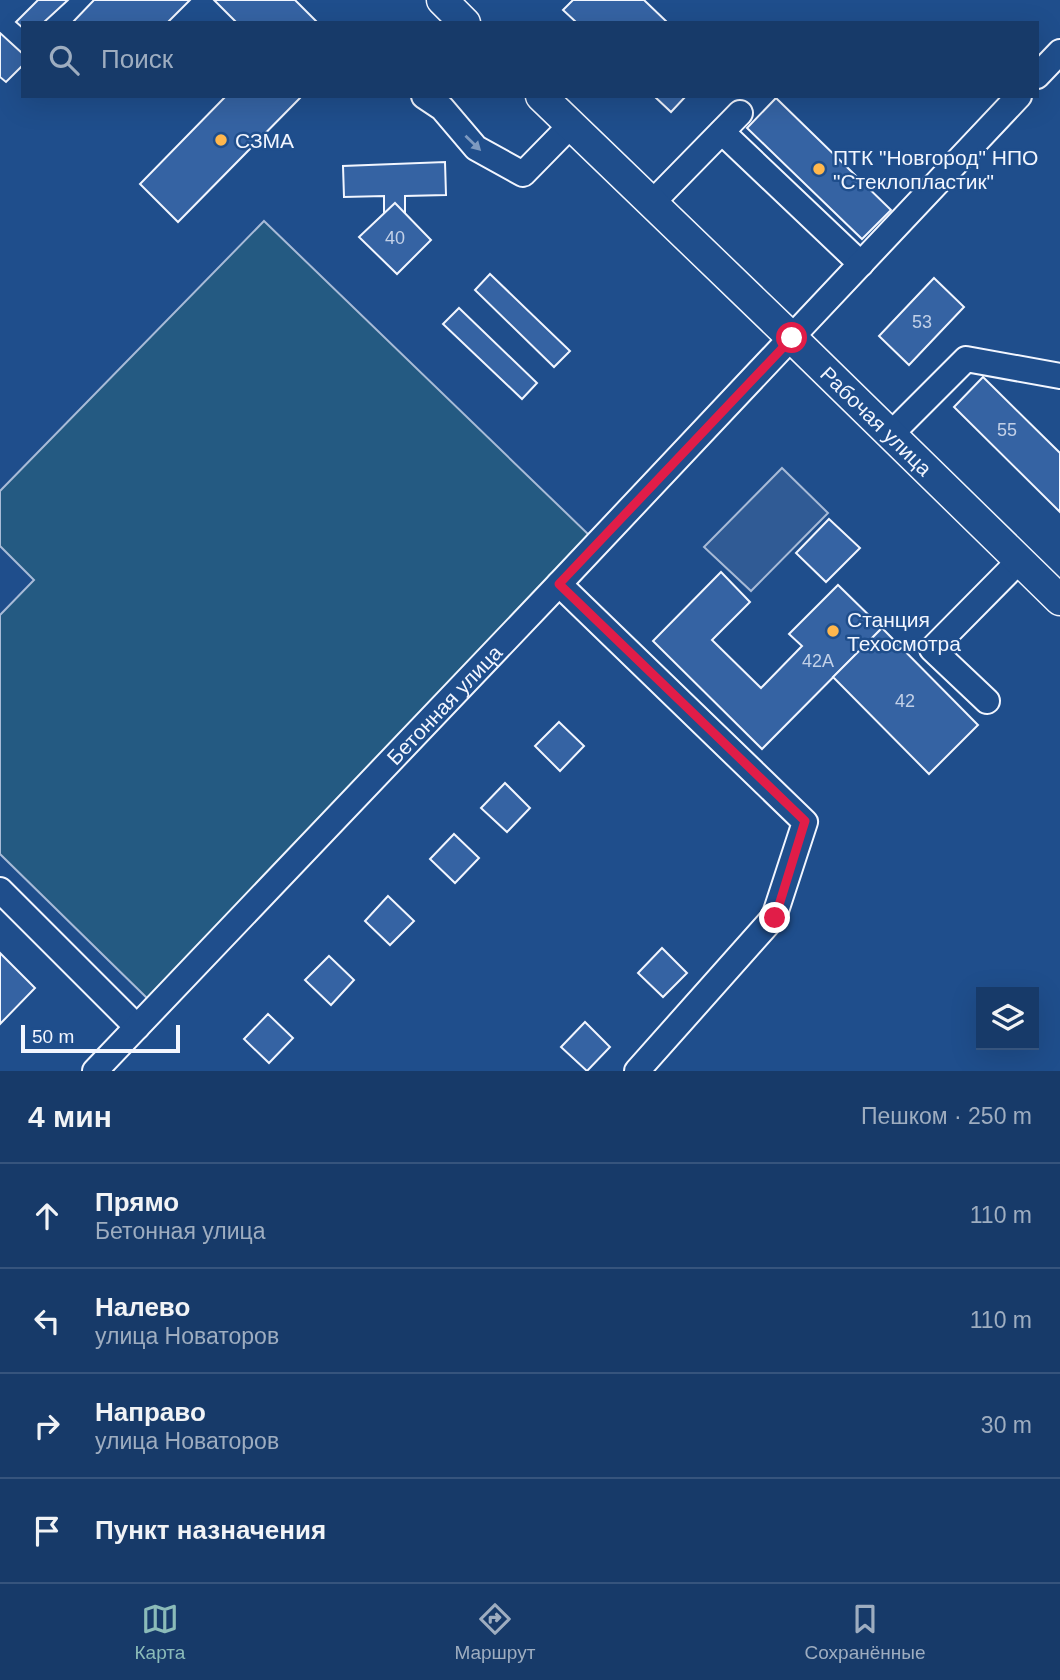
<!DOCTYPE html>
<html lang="ru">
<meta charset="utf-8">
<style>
:root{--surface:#173a69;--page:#244571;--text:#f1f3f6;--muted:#9eadc0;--line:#36547d;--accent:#8bbbb9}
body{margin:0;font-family:Arial,sans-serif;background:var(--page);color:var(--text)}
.controls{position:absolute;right:21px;bottom:21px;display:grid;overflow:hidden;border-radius:0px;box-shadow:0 7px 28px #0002}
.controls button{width:63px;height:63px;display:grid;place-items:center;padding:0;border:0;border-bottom:2px solid var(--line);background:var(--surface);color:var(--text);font:35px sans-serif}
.scale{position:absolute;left:21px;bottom:18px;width:159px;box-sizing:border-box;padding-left:7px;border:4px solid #f2f6ff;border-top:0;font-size:19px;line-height:24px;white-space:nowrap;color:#f2f6ff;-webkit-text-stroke:5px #1f4e8c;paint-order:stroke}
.stop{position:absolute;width:21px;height:21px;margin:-16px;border:5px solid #e11d48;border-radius:50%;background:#fff}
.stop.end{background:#e11d48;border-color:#fff;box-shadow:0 2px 7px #0008}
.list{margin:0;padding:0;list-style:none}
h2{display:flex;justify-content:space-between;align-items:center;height:91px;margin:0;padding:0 28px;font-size:30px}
h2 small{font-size:23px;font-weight:400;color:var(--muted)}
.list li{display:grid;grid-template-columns:46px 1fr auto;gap:21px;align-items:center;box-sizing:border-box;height:105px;padding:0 28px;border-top:2px solid var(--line)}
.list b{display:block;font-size:26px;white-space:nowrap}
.list p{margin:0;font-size:23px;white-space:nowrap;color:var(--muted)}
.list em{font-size:23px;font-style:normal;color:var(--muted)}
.icon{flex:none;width:38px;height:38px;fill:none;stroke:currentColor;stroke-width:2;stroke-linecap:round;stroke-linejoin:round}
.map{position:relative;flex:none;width:1060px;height:1071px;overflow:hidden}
.search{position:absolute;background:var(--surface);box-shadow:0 7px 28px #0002;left:21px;right:21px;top:21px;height:77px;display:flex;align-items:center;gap:18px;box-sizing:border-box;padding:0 24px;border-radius:0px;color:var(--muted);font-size:26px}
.sheet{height:511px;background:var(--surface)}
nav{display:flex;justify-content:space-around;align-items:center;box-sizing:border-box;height:98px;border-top:2px solid var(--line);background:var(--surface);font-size:19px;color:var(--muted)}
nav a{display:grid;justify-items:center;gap:4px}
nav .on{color:var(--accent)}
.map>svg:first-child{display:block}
.green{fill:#245a82;stroke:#a8bbd7;stroke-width:2}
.parking{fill:#305b95;stroke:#a8bbd7;stroke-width:2}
.building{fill:#3563a3;stroke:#f2f6ff;stroke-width:2}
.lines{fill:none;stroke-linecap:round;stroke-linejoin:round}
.minor-casing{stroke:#f2f6ff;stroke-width:28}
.major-casing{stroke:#f2f6ff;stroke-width:33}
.minor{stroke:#1f4e8c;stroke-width:24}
.major{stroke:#1f4e8c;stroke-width:30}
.oneway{fill:#7e9ac0}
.route{stroke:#e11d48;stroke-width:9}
.poi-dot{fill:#ffb74d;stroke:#1f4e8c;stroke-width:2.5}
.labels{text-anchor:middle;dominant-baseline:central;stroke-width:5;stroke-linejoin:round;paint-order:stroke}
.number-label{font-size:18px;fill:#c3d1e8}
.poi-label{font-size:21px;fill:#f2f6ff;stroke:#1f4e8c;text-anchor:start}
.street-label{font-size:21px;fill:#f2f6ff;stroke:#1f4e8c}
</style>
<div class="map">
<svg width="1060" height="1071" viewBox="0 0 1060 1071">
<rect width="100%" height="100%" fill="#1f4e8c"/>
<!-- green -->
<polygon class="green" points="264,221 590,536 149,1000 0,854 0,615 34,580 0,546 0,491"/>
<!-- parking -->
<polygon class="parking" points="782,468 828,513 751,591 704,547"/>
<!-- building -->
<g class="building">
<polygon points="38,0 68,0 43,23 23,23 23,28 16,22"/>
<polygon points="94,0 190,0 167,23 72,23"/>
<polygon points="214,0 295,0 318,23 237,23"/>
<polygon points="573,0 644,0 668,23 577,23 563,10"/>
<polygon points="0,33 23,54 23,65 6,82 0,77"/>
<polygon points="226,96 302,96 178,222 140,184"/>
<polygon points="654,96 686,96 671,112"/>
<polygon points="776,98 891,210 862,239 747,128"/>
<polygon points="445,162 446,195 405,196 405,214 384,215 384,196 344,197 343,166"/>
<polygon points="395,203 431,240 397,274 359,237"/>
<polygon points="490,274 570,351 554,367 475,290"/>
<polygon points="934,278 964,307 909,365 879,336"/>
<polygon points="459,308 537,383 522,399 443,324"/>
<polygon points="983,377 1060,453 1060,512 954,407"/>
<polygon points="829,519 860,548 826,582 796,553"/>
<polygon points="721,572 750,602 712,640 761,688 802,646 789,634 838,585 882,628 762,749 653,641"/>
<polygon points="882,628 978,725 929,774 833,677"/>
<polygon points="559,722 584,746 560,771 535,746"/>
<polygon points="505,783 530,808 507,832 481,808"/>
<polygon points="454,834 479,858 455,883 430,859"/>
<polygon points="388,896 414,921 390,945 365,921"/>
<polygon points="662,948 687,973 663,997 638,973"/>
<polygon points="0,953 35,988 0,1024"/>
<polygon points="329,956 354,980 331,1005 305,980"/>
<polygon points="268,1014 293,1038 269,1063 244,1039"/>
<polygon points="585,1022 610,1047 587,1071 561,1047"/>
</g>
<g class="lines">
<!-- minor casing -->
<g class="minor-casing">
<g id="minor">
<polyline points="1037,76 1060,52"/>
<polyline points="424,96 442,108 476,148 523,174 571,125"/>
<polyline points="722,132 861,264"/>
<polyline points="651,204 740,113"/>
<polyline points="890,435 966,359 1060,376"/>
<polyline points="559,584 805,822 774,917 637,1071"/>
<polyline points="987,701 932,649 1019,561"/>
<polyline points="0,890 137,1027"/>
<path id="s1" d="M95 1071 559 584 1019 96"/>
</g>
</g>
<!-- major casing -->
<g class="major-casing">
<g id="major">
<polyline points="442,0 465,23"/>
<path id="s2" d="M541 96 792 338 1060 600"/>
</g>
</g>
<!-- minor -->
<use href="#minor" class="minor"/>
<!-- major -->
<use href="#major" class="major"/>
</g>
<!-- one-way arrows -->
<defs><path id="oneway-solid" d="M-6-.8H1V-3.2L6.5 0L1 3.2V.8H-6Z" transform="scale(1.75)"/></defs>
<use class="oneway" href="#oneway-solid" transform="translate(473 143) rotate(44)"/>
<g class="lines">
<!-- route -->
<polyline class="route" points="775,918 805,821 559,584 792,338"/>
</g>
<!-- markers -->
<g class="poi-dot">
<circle cx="221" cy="140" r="7"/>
<circle cx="819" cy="169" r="7"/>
<circle cx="833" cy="631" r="7"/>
</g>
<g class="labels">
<!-- number labels -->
<g class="number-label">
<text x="395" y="238">40</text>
<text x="922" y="322">53</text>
<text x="1007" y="430">55</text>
<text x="818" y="661">42А</text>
<text x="905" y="701">42</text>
</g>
<!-- poi labels -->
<g class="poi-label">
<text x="235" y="140">СЗМА</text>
<text x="833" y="157">ПТК "Новгород" НПО<tspan x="833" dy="24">"Стеклопластик"</tspan></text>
<text x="847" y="619">Станция<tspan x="847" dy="24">Техосмотра</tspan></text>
</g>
<!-- street labels -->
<g class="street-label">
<text stroke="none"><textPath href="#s2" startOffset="467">Рабочая улица</textPath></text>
<text stroke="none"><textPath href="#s1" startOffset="506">Бетонная улица</textPath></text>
</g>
</g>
</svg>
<div class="controls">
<button><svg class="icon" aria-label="layers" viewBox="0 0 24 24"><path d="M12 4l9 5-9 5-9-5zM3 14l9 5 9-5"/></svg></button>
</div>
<div class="scale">50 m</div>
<div class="stop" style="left:792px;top:338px"></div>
<div class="stop end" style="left:775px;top:918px"></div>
<div class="search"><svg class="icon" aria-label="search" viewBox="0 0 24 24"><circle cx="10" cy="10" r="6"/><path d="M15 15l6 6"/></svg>Поиск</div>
</div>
<section class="sheet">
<h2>4 мин<small>Пешком · 250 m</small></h2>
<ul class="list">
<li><svg class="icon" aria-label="ahead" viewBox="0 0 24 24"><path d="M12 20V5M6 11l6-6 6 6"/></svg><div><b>Прямо</b><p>Бетонная улица</p></div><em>110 m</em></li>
<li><svg class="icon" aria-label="left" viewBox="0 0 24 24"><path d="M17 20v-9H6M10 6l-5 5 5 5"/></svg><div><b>Налево</b><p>улица Новаторов</p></div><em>110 m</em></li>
<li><svg class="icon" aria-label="right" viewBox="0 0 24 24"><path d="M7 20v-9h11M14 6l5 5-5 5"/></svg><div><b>Направо</b><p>улица Новаторов</p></div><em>30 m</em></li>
<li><svg class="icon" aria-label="arrive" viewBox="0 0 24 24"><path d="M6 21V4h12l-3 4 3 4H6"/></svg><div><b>Пункт назначения</b></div></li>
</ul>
</section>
<nav>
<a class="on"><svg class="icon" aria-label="map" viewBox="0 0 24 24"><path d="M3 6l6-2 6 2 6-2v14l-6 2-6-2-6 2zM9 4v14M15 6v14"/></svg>Карта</a>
<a><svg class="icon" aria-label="directions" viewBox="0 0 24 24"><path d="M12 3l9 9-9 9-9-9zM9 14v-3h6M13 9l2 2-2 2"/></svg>Маршрут</a>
<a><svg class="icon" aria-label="saved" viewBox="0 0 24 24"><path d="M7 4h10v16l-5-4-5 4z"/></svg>Сохранённые</a>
</nav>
